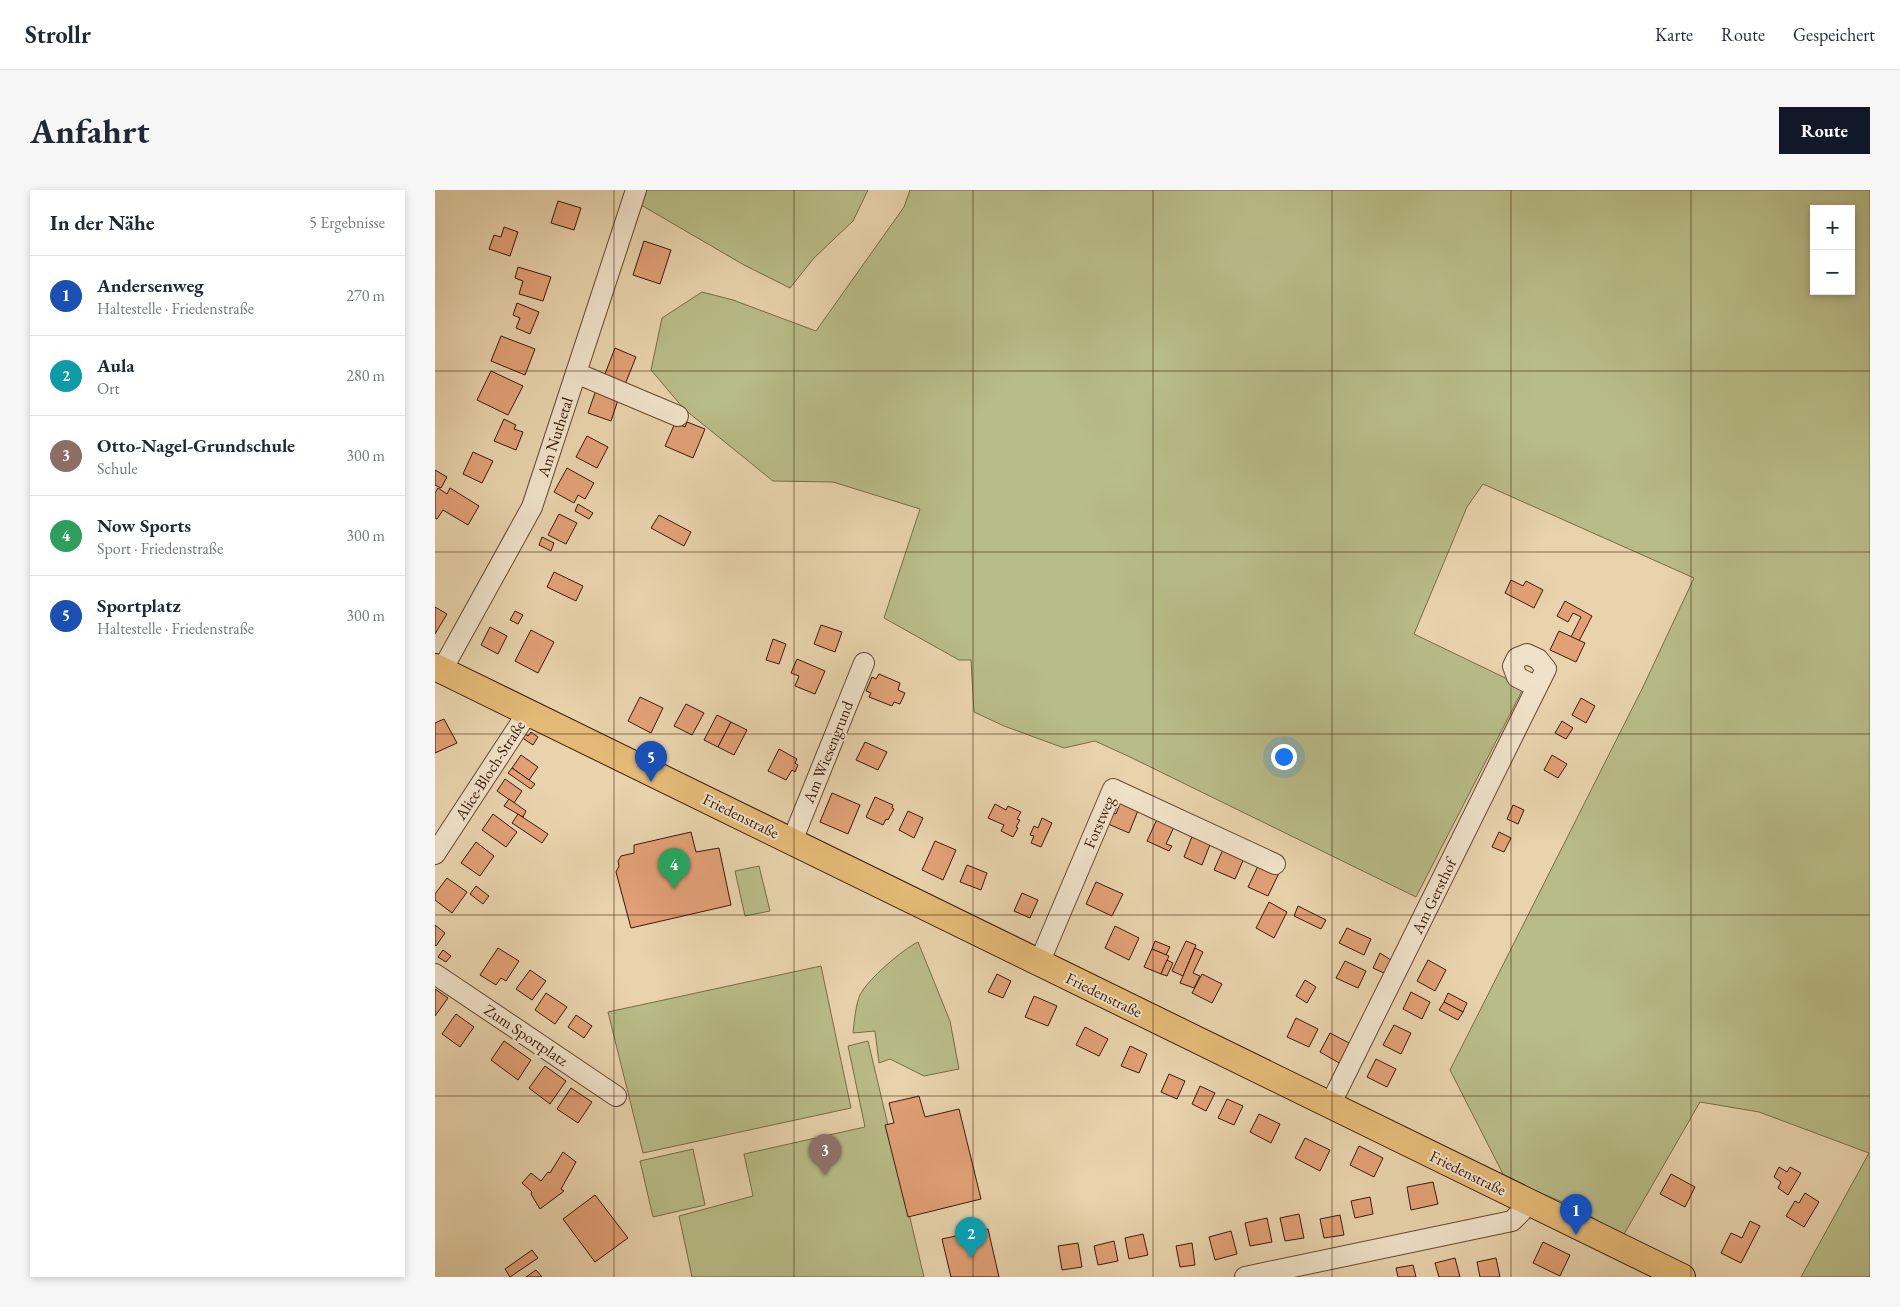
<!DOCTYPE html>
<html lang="de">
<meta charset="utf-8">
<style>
:root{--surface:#fff;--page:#f6f6f7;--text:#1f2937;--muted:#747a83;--line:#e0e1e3;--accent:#111827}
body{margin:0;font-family:"EB Garamond",serif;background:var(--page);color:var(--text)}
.controls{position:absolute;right:15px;top:15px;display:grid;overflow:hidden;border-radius:0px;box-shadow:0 2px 8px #0003}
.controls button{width:45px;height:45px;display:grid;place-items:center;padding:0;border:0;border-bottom:1px solid var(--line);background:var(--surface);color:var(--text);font:25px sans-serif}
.you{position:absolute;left:848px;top:566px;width:18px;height:18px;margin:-12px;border:4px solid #fff;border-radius:50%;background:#1a73e8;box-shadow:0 0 0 8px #1a73e833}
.badge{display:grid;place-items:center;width:32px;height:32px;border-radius:50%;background:var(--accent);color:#fff;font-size:16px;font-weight:700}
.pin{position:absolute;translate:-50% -41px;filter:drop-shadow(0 1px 2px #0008)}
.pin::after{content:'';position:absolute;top:26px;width:18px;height:15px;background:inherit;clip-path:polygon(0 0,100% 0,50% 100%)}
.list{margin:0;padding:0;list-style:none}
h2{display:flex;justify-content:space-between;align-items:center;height:65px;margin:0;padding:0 20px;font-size:21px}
h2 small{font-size:16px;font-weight:400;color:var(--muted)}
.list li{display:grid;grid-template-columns:32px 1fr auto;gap:15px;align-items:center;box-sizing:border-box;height:80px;padding:0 20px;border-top:1px solid var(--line)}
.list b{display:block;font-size:19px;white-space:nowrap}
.list p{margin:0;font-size:16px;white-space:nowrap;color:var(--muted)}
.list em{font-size:16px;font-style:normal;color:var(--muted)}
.map{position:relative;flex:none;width:1435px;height:1087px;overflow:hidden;border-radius:0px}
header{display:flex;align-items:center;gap:30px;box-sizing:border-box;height:70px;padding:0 25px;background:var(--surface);border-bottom:1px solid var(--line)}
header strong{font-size:24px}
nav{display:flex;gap:28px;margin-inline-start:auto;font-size:18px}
.intro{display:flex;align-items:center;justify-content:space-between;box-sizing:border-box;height:120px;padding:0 30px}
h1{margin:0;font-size:35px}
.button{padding:12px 22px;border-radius:0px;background:var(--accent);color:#fff;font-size:18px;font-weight:700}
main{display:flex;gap:30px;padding:0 30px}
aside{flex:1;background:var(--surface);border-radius:0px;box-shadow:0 2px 8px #0003}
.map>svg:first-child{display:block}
.green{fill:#b8bc88;stroke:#7a6a48;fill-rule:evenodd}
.building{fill:#e2a076;stroke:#3b1908}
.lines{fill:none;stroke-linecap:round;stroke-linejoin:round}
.minor-casing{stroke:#664831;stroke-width:22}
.major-casing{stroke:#3b1908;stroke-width:28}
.minor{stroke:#f0e2c9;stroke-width:20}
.major{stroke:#e4ba76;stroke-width:26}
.grid{fill:none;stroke:#3b1908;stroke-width:1;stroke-opacity:0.55}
.labels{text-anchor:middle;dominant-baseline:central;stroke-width:4;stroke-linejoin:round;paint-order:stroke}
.street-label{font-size:16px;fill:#3b1908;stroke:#f0e2c9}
</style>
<header>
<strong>Strollr</strong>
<nav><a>Karte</a><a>Route</a><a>Gespeichert</a></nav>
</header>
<div class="intro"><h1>Anfahrt</h1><a class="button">Route</a></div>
<main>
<aside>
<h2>In der Nähe<small>5 Ergebnisse</small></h2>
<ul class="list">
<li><span class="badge" style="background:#1a4fb4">1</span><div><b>Andersenweg</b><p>Haltestelle · Friedenstraße</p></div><em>270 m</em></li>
<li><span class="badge" style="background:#0f9aa8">2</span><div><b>Aula</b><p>Ort</p></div><em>280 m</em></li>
<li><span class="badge" style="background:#8d6e63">3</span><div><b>Otto-Nagel-Grundschule</b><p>Schule</p></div><em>300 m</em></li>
<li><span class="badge" style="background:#2e9e5b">4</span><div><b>Now Sports</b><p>Sport · Friedenstraße</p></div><em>300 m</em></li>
<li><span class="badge" style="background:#1a4fb4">5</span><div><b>Sportplatz</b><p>Haltestelle · Friedenstraße</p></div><em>300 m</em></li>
</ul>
</aside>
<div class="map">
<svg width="1435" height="1087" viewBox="0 0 1435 1087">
<rect width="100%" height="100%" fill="#e8d3ac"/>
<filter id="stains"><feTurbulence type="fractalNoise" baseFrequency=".004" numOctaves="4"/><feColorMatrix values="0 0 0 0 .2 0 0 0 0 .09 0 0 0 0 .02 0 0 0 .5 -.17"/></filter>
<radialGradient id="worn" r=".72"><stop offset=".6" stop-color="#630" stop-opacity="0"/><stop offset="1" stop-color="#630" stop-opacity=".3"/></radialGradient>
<!-- green -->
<g class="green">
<polygon points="202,0 433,0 418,31 379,68 355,98 309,75 201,12"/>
<path d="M475 0H1435V1087H1366L1434 963 1324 922 1265 912 1188 1046 1142 1018 1070 988 1015 880 1208 497 1259 388 1048 294 1032 317 979 444 1089 497 981 707 695 567 660 551 629 558 569 536 539 522 536 470H524L449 428 485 319 398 292 338 291 249 219 216 180 227 128 267 102 298 110 381 141 469 17ZM1379 19H1416V101H1379Z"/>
<polygon points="324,676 335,721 310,726 300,681"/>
<path d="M483 752 515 831 524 879 489 886 455 869 444 873 440 841 418 843C419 833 421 813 425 805 432 790 468 759 483 752Z"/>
<polygon points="386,776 416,918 208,963 173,822"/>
<polygon points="433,851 489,1087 257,1087 244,1026 318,1006 309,964 430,937 413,856"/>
<polygon points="258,959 270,1015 218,1027 205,971"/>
</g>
<!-- building -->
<g class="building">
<polygon points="123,11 146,18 139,40 116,33"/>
<polygon points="69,37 83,42 75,66 54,59 59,45 66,47"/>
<polygon points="209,51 236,60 225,94 198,85"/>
<polygon points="83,77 116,87 108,111 84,104 88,91 80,88"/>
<polygon points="82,113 104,122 95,144 81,138 85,128 78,125"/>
<polygon points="66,146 100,159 90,185 56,171"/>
<polygon points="180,158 201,167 189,197 168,189"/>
<polygon points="56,181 88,196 73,225 42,210"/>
<polygon points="161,200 184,207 176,231 153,223"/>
<polygon points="69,229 81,235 79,239 88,242 81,260 59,251"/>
<polygon points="252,232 270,239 258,268 230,256 240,233 250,237"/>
<polygon points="152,246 173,257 162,278 141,267"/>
<polygon points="38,262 58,271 47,293 28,284"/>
<polygon points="132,278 159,293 150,309 143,305 139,313 119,302"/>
<polygon points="0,280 12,287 6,298 0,295"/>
<polygon points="3,298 12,304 15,298 44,316 33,335 8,320 2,329 0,328 0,303"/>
<polygon points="143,314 158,323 154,329 140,321"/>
<polygon points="124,324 142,333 131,354 113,345"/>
<polygon points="224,325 256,342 249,356 216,338"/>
<polygon points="107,347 119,353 116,361 104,355"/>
<polygon points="119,382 148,396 141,411 112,397"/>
<polygon points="1076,390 1088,396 1091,391 1108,400 1099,418 1070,403"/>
<polygon points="1130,411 1157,426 1144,451 1136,447 1146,427 1138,423 1133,432 1122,426"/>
<polygon points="0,417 12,424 0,444"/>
<polygon points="80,421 88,425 83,434 75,430"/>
<polygon points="386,435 407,442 400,462 379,454"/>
<polygon points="55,437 72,446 63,464 46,455"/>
<polygon points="96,440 119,452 103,483 80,471"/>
<polygon points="1124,441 1150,453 1141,472 1115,460"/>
<polygon points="338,449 351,454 344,474 331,470"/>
<polygon points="362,469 390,481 380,504 360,496 364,486 356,483"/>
<polygon points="444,484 465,493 463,500 470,503 465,514 459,512 457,516 434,507 436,503 431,501 437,487 441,489"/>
<polygon points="205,507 228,518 216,543 193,531"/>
<polygon points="1146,508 1160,516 1151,533 1137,525"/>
<polygon points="251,514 269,523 257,545 239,536"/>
<polygon points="282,525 296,532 283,557 269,550"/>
<polygon points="9,529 22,553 0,563 0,533"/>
<polygon points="1127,531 1138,538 1131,549 1120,543"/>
<polygon points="296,532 312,540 299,565 283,557"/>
<polygon points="96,542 103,547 98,555 86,547 89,543 93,546"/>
<polygon points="430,552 452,562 443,580 421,570"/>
<polygon points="344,559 362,569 360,573 363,575 360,582 357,580 351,590 333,581"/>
<polygon points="86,565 103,577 94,590 77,578"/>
<polygon points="1117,565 1132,574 1123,588 1109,580"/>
<polygon points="77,578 100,594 96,599 73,583"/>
<polygon points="70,589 87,601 79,613 62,601"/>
<polygon points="397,603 425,615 413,644 385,632"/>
<polygon points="440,607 458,615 457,618 459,619 453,630 451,629 448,635 431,627"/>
<polygon points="74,609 91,621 88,627 69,616"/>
<polygon points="686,611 704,618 694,643 671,633 675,622 681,624"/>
<polygon points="560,614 571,620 573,616 586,622 582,629 585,630 581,637 583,638 578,647 566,641 569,635 553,628"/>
<polygon points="1078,615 1089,620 1083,634 1072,629"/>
<polygon points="473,621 488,628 479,648 464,640"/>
<polygon points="58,624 82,642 71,657 47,640"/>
<polygon points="83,624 113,644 107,653 77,633"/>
<polygon points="723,627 740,635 731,654 737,656 734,661 712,651"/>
<polygon points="607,628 617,633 606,657 596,653 599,646 595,645 599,636 603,638"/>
<polygon points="256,642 261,662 284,658 296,715 196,738 181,682 184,676 183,671 186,666 199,663 199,655"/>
<polygon points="1064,642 1076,648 1069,662 1057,657"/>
<polygon points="758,644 776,652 767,675 749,667"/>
<polygon points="500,651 521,660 508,690 487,680"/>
<polygon points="41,652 59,666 45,686 26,673"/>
<polygon points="789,657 810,666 800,689 779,680"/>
<polygon points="824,674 844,683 833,706 813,697"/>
<polygon points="532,675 552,683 546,700 525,692"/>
<polygon points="12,688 32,702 17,723 0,710 0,704"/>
<polygon points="661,692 688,704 677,726 651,714"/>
<polygon points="41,696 54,706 48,714 35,704"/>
<polygon points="587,703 603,710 595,728 579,721"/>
<polygon points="834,712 852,722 839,748 821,738"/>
<polygon points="863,716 891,730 886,739 859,726"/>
<polygon points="0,735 10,743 1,756 0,755"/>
<polygon points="680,736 704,748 694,770 670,758"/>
<polygon points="912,738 936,749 929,765 904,753"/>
<polygon points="720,751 735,757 731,765 717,759"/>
<polygon points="751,751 761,755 748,786 737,781"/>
<polygon points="63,758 84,771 71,791 66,788 61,795 45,785"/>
<polygon points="760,758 768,762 758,783 765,786 759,798 745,793"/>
<polygon points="717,759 734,766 726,784 709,777"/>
<polygon points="8,760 16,766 11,772 3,767"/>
<polygon points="945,763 959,772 953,785 938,778"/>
<polygon points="732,770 738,773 732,786 726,784"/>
<polygon points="993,770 1011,780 1000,801 982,791"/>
<polygon points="910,771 931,781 923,798 901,788"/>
<polygon points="95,780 111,791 97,810 81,799"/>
<polygon points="562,784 576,791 568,808 553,802"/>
<polygon points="767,784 787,794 777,813 757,803"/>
<polygon points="870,790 881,797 872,813 861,806"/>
<polygon points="0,799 13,808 0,826"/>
<polygon points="976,802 995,812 987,829 968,819"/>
<polygon points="111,803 132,817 120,834 100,820"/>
<polygon points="1013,803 1032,813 1028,822 1009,812"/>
<polygon points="599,806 622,816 613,836 590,827"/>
<polygon points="1009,812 1028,822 1023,830 1004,820"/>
<polygon points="21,824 39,837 25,857 7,844"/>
<polygon points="141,825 157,836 149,848 133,837"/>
<polygon points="861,828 883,839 874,857 852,847"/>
<polygon points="959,835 976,843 966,864 948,855"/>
<polygon points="650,837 673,849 664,866 641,855"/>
<polygon points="895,843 916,854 906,874 885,862"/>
<polygon points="69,851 96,870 83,890 56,870"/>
<polygon points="695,856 712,864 704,883 686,876"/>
<polygon points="941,869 961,879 952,897 932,887"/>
<polygon points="110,876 131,891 115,914 94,898"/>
<polygon points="734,884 750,891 742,909 726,902"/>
<polygon points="765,896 780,903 771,921 757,914"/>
<polygon points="136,898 157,912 143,933 122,919"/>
<polygon points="484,906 490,927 524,919 546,1009 473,1027 450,935 459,933 454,913"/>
<polygon points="792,909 808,916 799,935 783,928"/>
<polygon points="824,924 845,934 836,953 815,942"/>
<polygon points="870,948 895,960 885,981 860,968"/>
<polygon points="924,956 948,968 939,987 915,975"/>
<polygon points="128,962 141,972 126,999 129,1001 105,1019 96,1004 97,1002 87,993 96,983 106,991 113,982 115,983"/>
<polygon points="1344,977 1352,982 1355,977 1366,983 1353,1005 1343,998 1346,992 1339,987"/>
<polygon points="1236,984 1260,997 1250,1017 1225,1004"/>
<polygon points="998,992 1003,1014 976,1020 972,997"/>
<polygon points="1370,1003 1384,1012 1369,1037 1351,1026 1360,1011 1364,1013"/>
<polygon points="160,1005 193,1048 160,1072 128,1029"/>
<polygon points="935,1007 938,1024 920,1028 916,1011"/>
<polygon points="864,1024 869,1048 850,1051 845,1028"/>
<polygon points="905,1025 909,1045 889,1048 885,1029"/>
<polygon points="832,1028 837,1052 815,1056 810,1033"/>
<polygon points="1315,1031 1325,1036 1306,1073 1286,1063 1296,1043 1307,1048"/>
<polygon points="553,1039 564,1087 516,1087 507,1049"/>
<polygon points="796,1041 802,1064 780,1070 774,1047"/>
<polygon points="708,1044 713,1065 694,1069 690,1048"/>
<polygon points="679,1051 683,1071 663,1075 659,1056"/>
<polygon points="1108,1052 1135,1065 1125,1086 1098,1073"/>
<polygon points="643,1053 647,1077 627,1080 623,1056"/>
<polygon points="757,1053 760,1075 745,1077 741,1056"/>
<polygon points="97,1060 103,1068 75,1087 70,1079"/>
<polygon points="1020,1068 1025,1087 1004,1087 1000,1073"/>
<polygon points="1061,1068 1065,1087 1045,1087 1042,1072"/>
<polygon points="978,1075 981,1087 963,1087 961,1078"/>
<polygon points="101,1080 107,1087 91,1087"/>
</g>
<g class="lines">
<!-- minor casing -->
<g class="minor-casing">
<g id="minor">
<polyline points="141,183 243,226"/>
<polyline points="7,480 97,317 201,0"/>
<polyline points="357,651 429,473"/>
<polyline points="0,664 93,522"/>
<polyline points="604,773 678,599 840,674"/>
<polyline points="0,784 181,906"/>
<polyline points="895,915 1102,497 1111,479 1103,469 1092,464 1082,468 1078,476 1082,487 1102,497"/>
<polyline points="810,1087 1077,1031 1087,1021 1091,1011"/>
</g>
</g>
<!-- major casing -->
<g class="major-casing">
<polyline id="major" points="0,477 1247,1087"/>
</g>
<!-- minor -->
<use href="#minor" class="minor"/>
<!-- major -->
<use href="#major" class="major"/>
</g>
<!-- grid -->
<path class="grid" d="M179 0V1087M359 0V1087M538 0V1087M718 0V1087M897 0V1087M1076 0V1087M1256 0V1087M0 181H1435M0 362H1435M0 544H1435M0 725H1435M0 906H1435"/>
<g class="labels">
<!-- street labels -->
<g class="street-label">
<text transform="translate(120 247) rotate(-72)">Am Nuthetal</text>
<text transform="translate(393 562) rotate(-68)">Am Wiesengrund</text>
<text transform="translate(55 580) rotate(-57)">Alice-Bloch-Straße</text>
<text transform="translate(306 626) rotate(26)">Friedenstraße</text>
<text transform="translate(664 632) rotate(-67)">Forstweg</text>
<text transform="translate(999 706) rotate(-64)">Am Gersthof</text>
<text transform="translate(669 805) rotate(26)">Friedenstraße</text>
<text transform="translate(91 845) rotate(34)">Zum Sportplatz</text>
<text transform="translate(1033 983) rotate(26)">Friedenstraße</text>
</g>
</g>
<rect width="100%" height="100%" filter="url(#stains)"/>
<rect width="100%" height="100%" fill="url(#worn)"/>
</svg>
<div class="controls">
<button>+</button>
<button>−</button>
</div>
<div class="you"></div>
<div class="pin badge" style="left:1141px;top:1045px;background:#1a4fb4">1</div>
<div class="pin badge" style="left:536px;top:1068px;background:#0f9aa8">2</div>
<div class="pin badge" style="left:390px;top:985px;background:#8d6e63">3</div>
<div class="pin badge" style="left:239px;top:699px;background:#2e9e5b">4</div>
<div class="pin badge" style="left:216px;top:592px;background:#1a4fb4">5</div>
</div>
</main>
